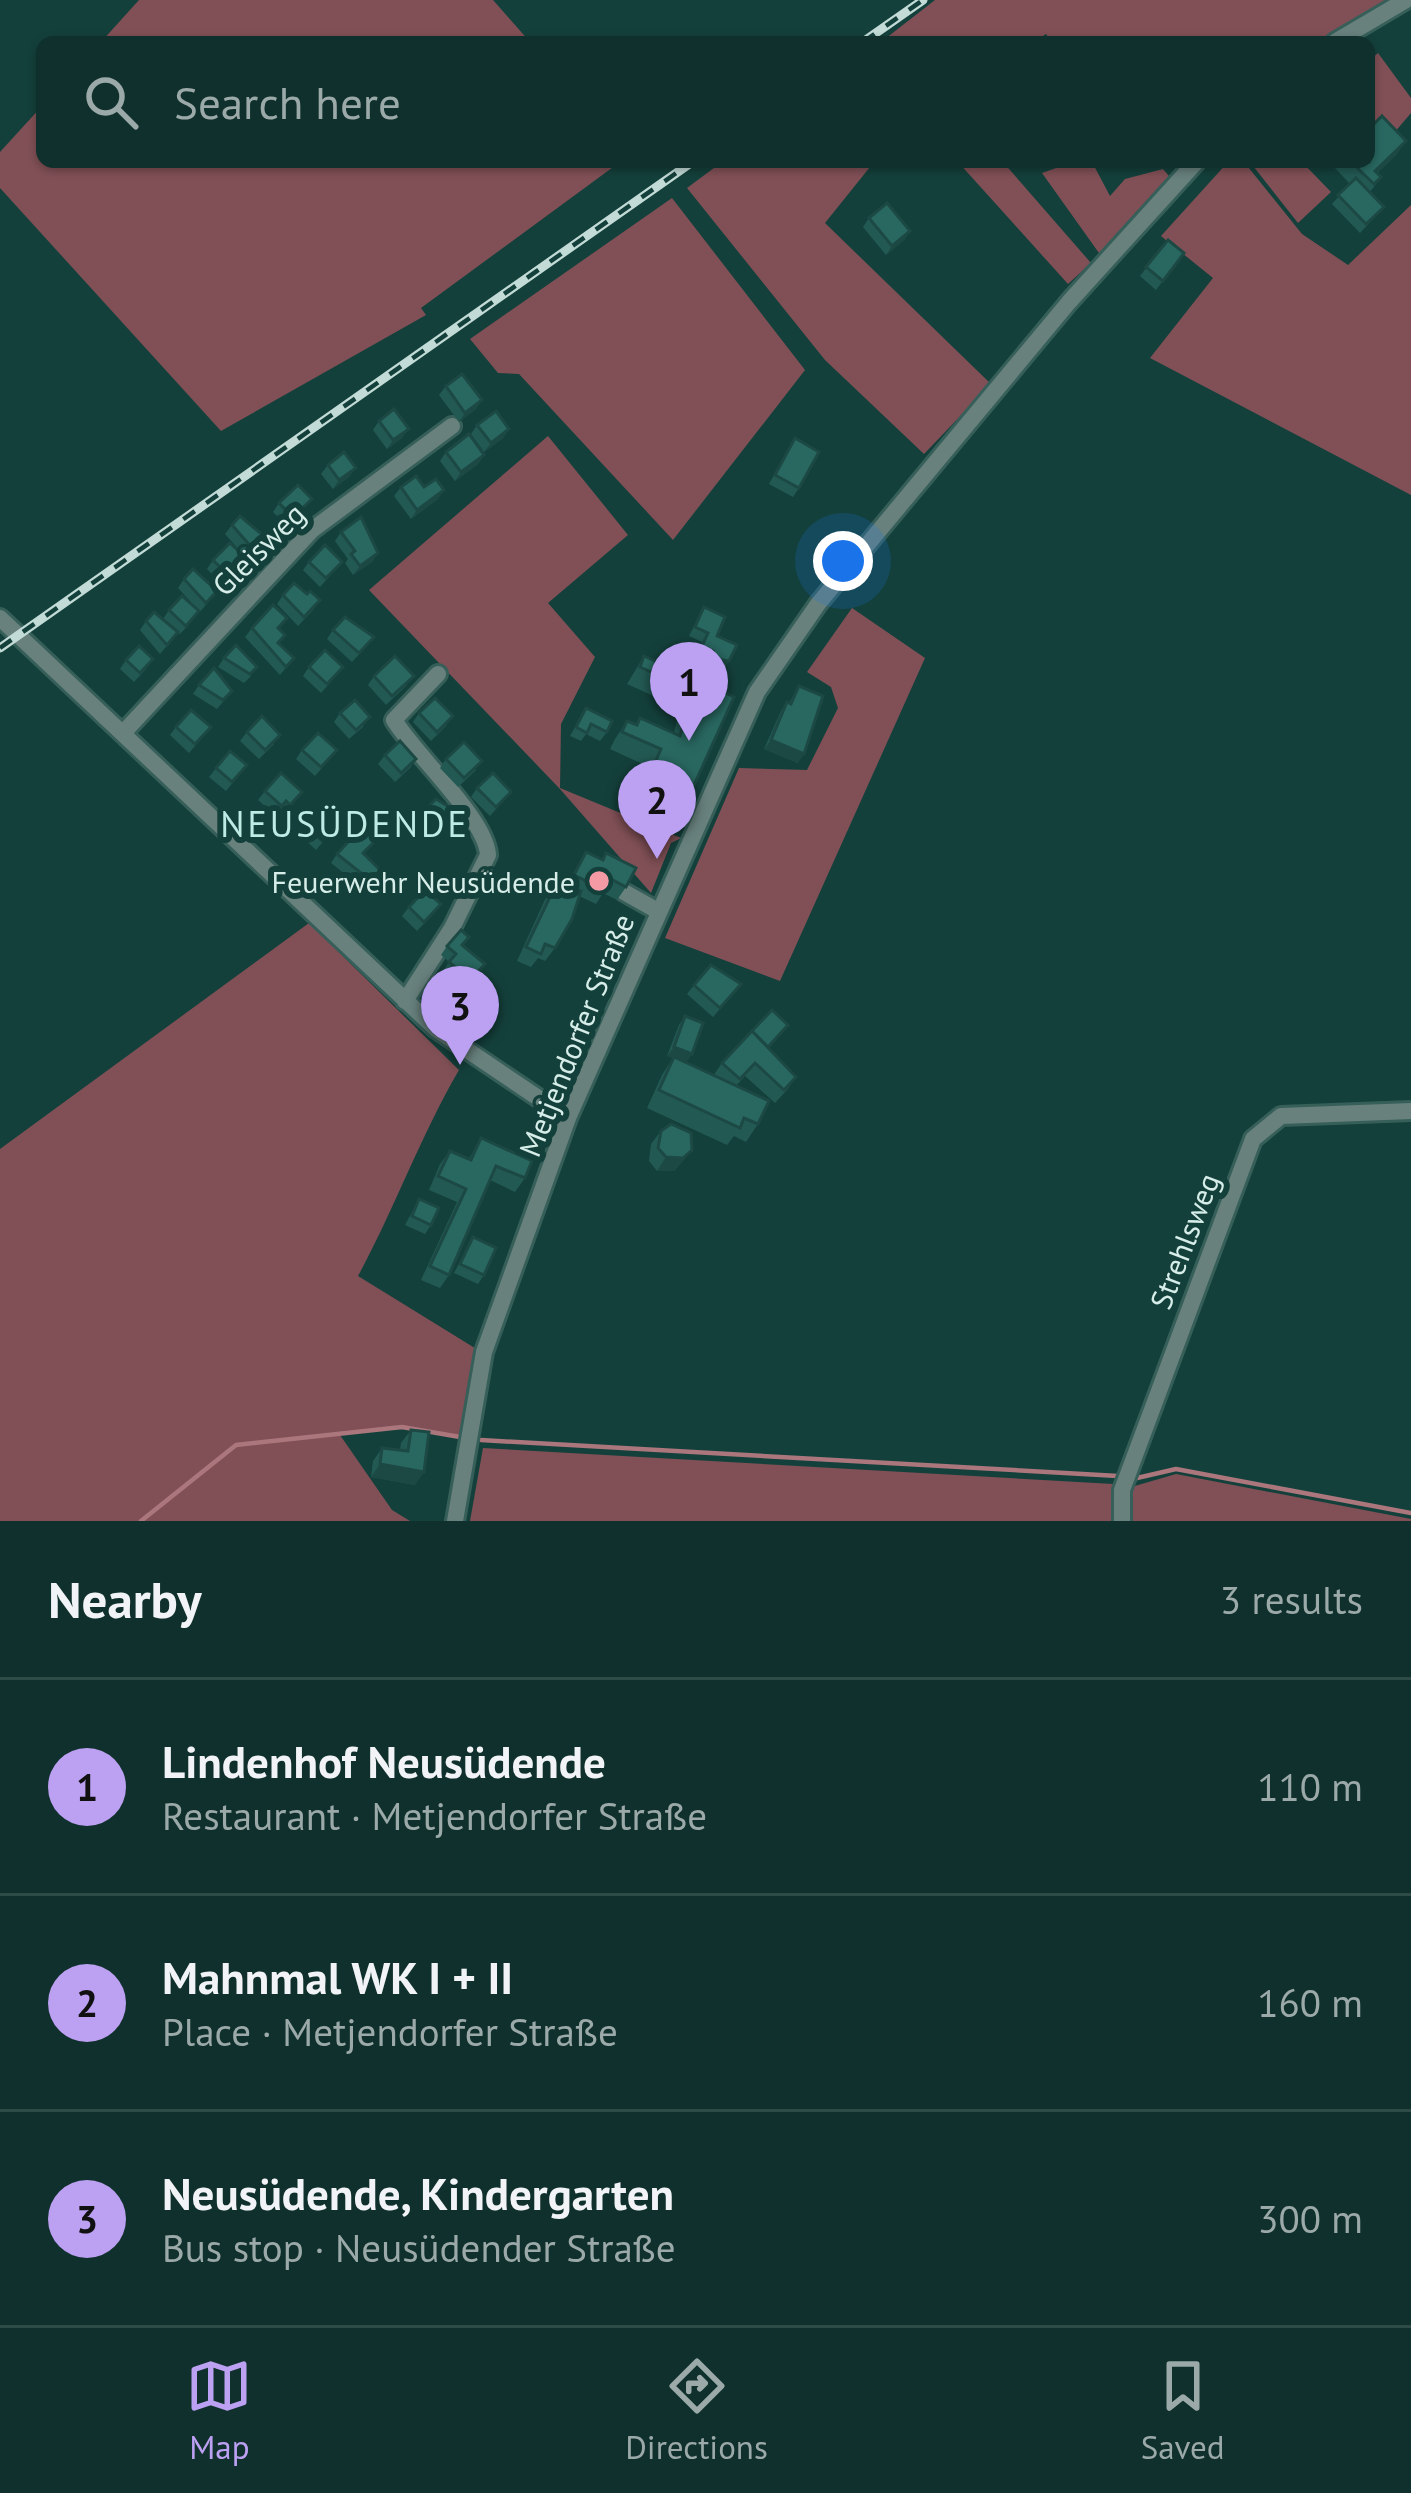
<!DOCTYPE html>
<meta charset="utf-8">
<style>
:root{--surface:#0f302c;--page:#1d3c38;--text:#f1f3f6;--muted:#9ba9a9;--line:#2f4b48;--accent:#bca0f2}
body{margin:0;font-family:"PT Sans",sans-serif;background:var(--page);color:var(--text)}
.you{position:absolute;left:843px;top:561px;width:42px;height:42px;margin:-30px;border:9px solid #fff;border-radius:50%;background:#1a73e8;box-shadow:0 0 0 18px #1a73e833}
.badge{display:grid;place-items:center;width:78px;height:78px;border-radius:50%;background:var(--accent);color:#111;font-size:39px;font-weight:700}
.pin{position:absolute;translate:-50% -99px;filter:drop-shadow(0 3px 6px #0008)}
.pin::after{content:'';position:absolute;top:63px;width:42px;height:36px;background:inherit;clip-path:polygon(0 0,100% 0,50% 100%)}
.list{margin:0;padding:0;list-style:none}
h2{display:flex;justify-content:space-between;align-items:center;height:156px;margin:0;padding:0 48px;font-size:51px}
h2 small{font-size:39px;font-weight:400;color:var(--muted)}
.list li{display:grid;grid-template-columns:78px 1fr auto;gap:36px;align-items:center;box-sizing:border-box;height:216px;padding:0 48px;border-top:3px solid var(--line)}
.list b{display:block;font-size:45px;white-space:nowrap}
.list p{margin:0;font-size:39px;white-space:nowrap;color:var(--muted)}
.list em{font-size:39px;font-style:normal;color:var(--muted)}
.icon{flex:none;width:66px;height:66px;fill:none;stroke:currentColor;stroke-width:2;stroke-linecap:round;stroke-linejoin:round}
.map{position:relative;flex:none;width:1411px;height:1521px;overflow:hidden}
.search{position:absolute;background:var(--surface);box-shadow:0 3px 9px #0004;left:36px;right:36px;top:36px;height:132px;display:flex;align-items:center;gap:30px;box-sizing:border-box;padding:0 42px;border-radius:18px;color:var(--muted);font-size:45px}
.sheet{height:804px;background:var(--surface)}
nav{display:flex;justify-content:space-around;align-items:center;box-sizing:border-box;height:168px;border-top:3px solid var(--line);background:var(--surface);font-size:33px;color:var(--muted)}
nav a{display:grid;justify-items:center;gap:6px}
nav .on{color:var(--accent)}
.map>svg:first-child{display:block}
.green{fill:#805056}
.lines{fill:none;stroke-linecap:round;stroke-linejoin:round}
.stream{stroke:#ab777d;stroke-width:4.5}
.minor-casing{stroke:#375f5a;stroke-width:22}
.minor{stroke:#68817d;stroke-width:16}
.rail-casing{stroke:#c2dbd7;stroke-width:9}
.rail{stroke:#14403b;stroke-width:4.5;stroke-dasharray:14;stroke-linecap:butt}
.wall{fill:#235953}
.shaded-wall{fill:#1d4944}
.building{fill:#296861;stroke:#1d4944;stroke-width:3}
.poi-dot{fill:#f49aa5;stroke:#14403b;stroke-width:4.5}
.labels{text-anchor:middle;dominant-baseline:central;stroke-width:12;stroke-linejoin:round;paint-order:stroke}
.street-label{font-size:30px;fill:#d6ede9;stroke:#14403b}
.poi-label{font-size:30px;fill:#d6ede9;stroke:#14403b;text-anchor:end}
.quarter-label{font-size:36px;letter-spacing:3px;fill:#beece5;stroke:#14403b}
</style>
<div class="map">
<svg width="1411" height="1521" viewBox="0 0 1411 1521">
<rect width="100%" height="100%" fill="#14403b"/>
<!-- green -->
<g class="green">
<polygon points="139,0 493,0 530,42 101,42"/>
<polygon points="935,0 1391,0 1391,1 1323,42 1052,42 1046,34 1034,42 881,42"/>
<polygon points="1378,53 1411,98 1411,113 1388,140 1369,128 1369,61"/>
<polygon points="42,106 42,162 620,162 421,308 426,315 221,431 0,188 0,152"/>
<polygon points="722,162 874,162 825,223 991,384 924,454 825,360 687,188"/>
<polygon points="958,162 1003,162 1091,263 1068,284"/>
<polygon points="1073,162 1092,162 1110,196 1125,179 1163,169 1169,176 1099,253 1042,173"/>
<polygon points="1228,162 1244,162 1302,234 1348,265 1411,205 1411,495 1150,358 1213,278 1161,236"/>
<polygon points="1250,162 1302,162 1331,192 1298,223"/>
<polygon points="672,198 805,370 673,540 519,374 498,373 470,339"/>
<polygon points="548,436 628,535 548,603 595,657 561,724 560,788 681,838 671,843 651,893 560,789 369,590"/>
<polygon points="852,608 925,658 780,981 665,938 739,768 807,770 838,708 831,687 807,672"/>
<path d="M309 923 459 1070C420 1137 395 1208 358 1276L478 1350 461 1439 402 1427 340 1435 392 1510 410 1521H0V1149Z"/>
<polygon points="483,1448 1113,1484 1114,1521 470,1521"/>
<polygon points="1176,1474 1411,1519 1411,1521 1128,1521 1128,1488"/>
</g>
<g class="lines">
<!-- stream -->
<g class="stream">
<polyline points="481,1440 1118,1476"/>
<polyline points="1137,1478 1176,1469 1411,1513"/>
<polyline points="141,1521 236,1445 402,1427 460,1437"/>
</g>
<!-- minor casing -->
<g class="minor-casing">
<g id="minor">
<polyline points="1335,42 1406,0"/>
<polyline points="0,618 436,1029 568,1118"/>
<polyline points="124,732 312,530 452,426"/>
<polyline points="624,892 656,910"/>
<path d="M405 1001 452 928 488 855C486 819 416 756 394 720L438 674"/>
<polyline points="455,1521 484,1352 568,1118 757,692 818,604 1069,302 1196,162"/>
<polyline points="1122,1521 1122,1490 1253,1139 1281,1116 1411,1111"/>
</g>
</g>
<!-- minor -->
<use href="#minor" class="minor"/>
<!-- rail casing -->
<g class="rail-casing">
<g id="rail">
<polyline points="863,42 923,0"/>
<polyline points="0,648 692,162"/>
</g>
</g>
<!-- rail -->
<use href="#rail" class="rail"/>
</g>
<!-- wall -->
<g class="wall">
<polygon points="1397,154 1377,173 1381,177 1370,192 1384,207 1360,233 1332,204 1350,184 1334,167 1338,162 1369,162"/>
<polygon points="869,218 910,231 904,240 886,255 863,227"/>
<polygon points="1168,240 1184,253 1156,290 1140,276"/>
<polygon points="446,386 476,409 459,422 439,395"/>
<polygon points="379,421 402,438 387,449 373,430"/>
<polygon points="477,425 509,429 503,438 484,452 471,434"/>
<polygon points="795,438 799,488 793,497 769,484"/>
<polygon points="446,452 484,455 478,464 455,481 440,461"/>
<polygon points="328,465 350,476 333,489 321,474"/>
<polygon points="401,487 424,487 438,499 411,519 394,496"/>
<polygon points="312,499 287,526 273,512 279,503"/>
<polygon points="232,525 259,546 247,559 225,534"/>
<polygon points="341,532 378,553 372,562 353,575 345,563 348,559 335,541"/>
<polygon points="213,560 240,568 224,586 207,569"/>
<polygon points="309,562 342,562 320,587 303,570"/>
<polygon points="184,579 217,591 200,612 178,588"/>
<polygon points="307,594 314,609 298,626 277,604 283,595"/>
<polygon points="704,607 717,636 723,670 703,667 706,660 696,655 702,642 689,636"/>
<polygon points="169,610 193,620 180,634 178,633 160,654 140,630 146,621 163,619"/>
<polygon points="252,628 279,629 279,644 294,658 280,675 245,637"/>
<polygon points="333,630 367,646 352,662 327,639"/>
<polygon points="644,656 734,697 694,785 681,803 641,785 649,767 610,749 615,739 627,721 635,725 640,718 674,733 680,708 627,684"/>
<polygon points="224,658 251,676 244,683 218,667"/>
<polygon points="126,660 147,668 134,682 120,669"/>
<polygon points="309,667 336,676 321,693 303,676"/>
<polygon points="374,676 407,685 386,705 368,685"/>
<polygon points="199,685 232,691 217,709 193,694"/>
<polygon points="799,686 798,763 764,749 781,711 787,702 789,703"/>
<polygon points="586,708 607,732 600,741 586,734 581,741 570,736"/>
<polygon points="340,713 364,726 349,739 334,722"/>
<polygon points="419,713 447,725 431,741 413,722"/>
<polygon points="176,727 211,727 189,753 170,735"/>
<polygon points="247,732 274,744 259,759 240,741"/>
<polygon points="302,750 337,750 315,776 296,759"/>
<polygon points="230,751 247,765 226,791 209,777"/>
<polygon points="385,755 416,759 410,768 395,782 378,764"/>
<polygon points="446,759 476,770 458,787 440,768"/>
<polygon points="477,788 511,792 490,816 471,797"/>
<polygon points="265,791 302,792 284,814 280,810 275,815 258,800"/>
<polygon points="425,810 454,810 437,837 419,826 419,819"/>
<polygon points="306,826 336,826 316,850 299,834"/>
<polygon points="586,852 602,859 606,853 626,887 617,900 603,893 596,904 579,896 555,948 545,961 538,958 531,967 517,961 548,893 558,880 567,884"/>
<polygon points="337,854 364,854 380,870 365,890 331,863"/>
<polygon points="409,907 434,913 417,931 402,916"/>
<polygon points="447,946 463,946 485,964 464,989 443,971 449,962 441,955"/>
<polygon points="741,984 713,1017 687,994 694,985"/>
<polygon points="685,1016 686,1063 713,1076 722,1063 788,1025 769,1048 796,1077 787,1090 775,1103 745,1076 736,1086 758,1124 746,1142 734,1136 727,1145 647,1108 662,1075 673,1058 667,1056 679,1025"/>
<polygon points="661,1131 692,1150 674,1171 657,1171 649,1161 651,1144"/>
<polygon points="481,1138 525,1178 515,1192 490,1180 449,1275 440,1288 421,1280 457,1202 429,1190 440,1164 450,1151 469,1159"/>
<polygon points="419,1199 431,1225 425,1234 405,1225"/>
<polygon points="473,1237 484,1275 478,1284 454,1273"/>
<polygon points="411,1430 415,1485 371,1477 373,1461 382,1448 400,1450 401,1443"/>
</g>
<!-- shaded-wall -->
<g class="shaded-wall">
<polygon points="1406,141 1397,154 1370,181 1375,171"/>
<polygon points="910,231 904,240 886,255 892,246"/>
<polygon points="482,400 476,409 459,422 465,413"/>
<polygon points="409,429 402,438 387,449 393,440"/>
<polygon points="509,429 503,438 484,452 491,443"/>
<polygon points="484,455 478,464 455,481 461,472"/>
<polygon points="356,468 350,476 333,489 339,480"/>
<polygon points="444,490 438,499 411,519 417,510"/>
<polygon points="378,553 372,562 353,575 360,566"/>
<polygon points="709,658 729,661 723,670 703,667"/>
<polygon points="771,740 804,754 798,763 764,749"/>
<polygon points="674,1047 692,1054 686,1063 667,1056"/>
<polygon points="692,1150 674,1171 657,1171 666,1157"/>
<polygon points="380,1464 424,1472 415,1485 371,1477"/>
</g>
<!-- building -->
<g class="building">
<polygon points="1382,116 1406,141 1375,171 1381,177 1374,184 1351,162 1369,162 1369,129"/>
<polygon points="1356,178 1384,207 1366,224 1338,195"/>
<polygon points="887,203 910,231 892,246 869,218"/>
<polygon points="1168,240 1184,253 1163,281 1146,267"/>
<polygon points="462,374 482,400 465,413 446,386"/>
<polygon points="394,409 409,429 393,440 379,421"/>
<polygon points="496,411 509,429 491,443 477,425"/>
<polygon points="469,434 484,455 461,472 446,452"/>
<polygon points="795,438 819,452 799,488 775,475"/>
<polygon points="344,452 356,468 339,480 328,465"/>
<polygon points="416,476 424,487 436,479 444,490 417,510 401,487"/>
<polygon points="298,485 312,499 293,517 279,503"/>
<polygon points="240,516 265,537 254,550 232,525"/>
<polygon points="361,517 378,553 360,566 351,554 355,551 341,532"/>
<polygon points="230,543 247,559 230,577 213,560"/>
<polygon points="325,545 342,562 326,578 309,562"/>
<polygon points="193,569 217,591 206,603 184,579"/>
<polygon points="294,583 307,594 310,591 320,600 304,617 283,595"/>
<polygon points="182,596 199,611 186,626 169,610"/>
<polygon points="273,605 287,618 278,628 285,635 278,643 294,658 286,667 252,628"/>
<polygon points="704,607 725,617 717,636 737,645 729,661 709,658 713,651 702,646 708,633 695,627"/>
<polygon points="154,612 178,632 167,645 146,621"/>
<polygon points="345,617 374,637 359,653 333,630"/>
<polygon points="236,645 257,667 250,674 224,658"/>
<polygon points="139,646 153,659 140,673 126,660"/>
<polygon points="325,650 343,667 327,684 309,667"/>
<polygon points="395,656 414,676 392,696 374,676"/>
<polygon points="644,656 734,697 694,785 653,767 661,749 622,732 627,721 637,725 640,718 680,736 693,691 640,667"/>
<polygon points="214,668 232,691 223,700 199,685"/>
<polygon points="799,686 823,696 804,754 771,740 787,702 791,704"/>
<polygon points="435,698 453,716 437,732 419,713"/>
<polygon points="355,700 370,717 356,730 340,713"/>
<polygon points="586,708 612,721 607,732 591,724 587,733 576,727"/>
<polygon points="191,710 211,727 195,744 176,727"/>
<polygon points="262,716 280,735 265,750 247,732"/>
<polygon points="318,733 337,750 321,767 302,750"/>
<polygon points="400,741 416,759 401,773 385,755"/>
<polygon points="464,742 482,761 464,778 446,759"/>
<polygon points="230,751 247,765 232,782 216,768"/>
<polygon points="281,773 302,792 290,805 286,801 282,806 265,791"/>
<polygon points="493,773 511,792 496,807 477,788"/>
<polygon points="436,799 454,810 443,828 425,817 425,810"/>
<polygon points="319,810 336,826 322,841 306,826"/>
<polygon points="362,827 376,840 363,853 380,870 371,881 337,854"/>
<polygon points="586,852 603,860 606,853 636,868 626,887 611,879 605,890 574,875"/>
<polygon points="558,880 581,891 572,919 555,948 545,944 541,954 526,947"/>
<polygon points="425,890 441,904 424,922 409,907"/>
<polygon points="461,930 469,937 462,945 485,964 470,980 449,962 456,954 447,946"/>
<polygon points="711,965 741,984 720,1008 694,985"/>
<polygon points="772,1010 788,1025 768,1047 752,1031"/>
<polygon points="685,1016 703,1023 692,1054 674,1047"/>
<polygon points="752,1031 796,1077 784,1090 755,1063 740,1079 722,1063"/>
<polygon points="674,1057 769,1101 758,1124 744,1118 740,1128 659,1090"/>
<polygon points="671,1124 691,1133 692,1150 683,1158 666,1157 658,1148 661,1131"/>
<polygon points="481,1138 532,1161 525,1178 496,1166 449,1275 430,1266 466,1189 438,1176 450,1151 471,1160"/>
<polygon points="419,1199 439,1208 431,1225 412,1216"/>
<polygon points="473,1237 496,1248 484,1275 460,1264"/>
<polygon points="411,1430 429,1432 424,1472 380,1464 382,1448 408,1451"/>
</g>
<!-- markers -->
<circle class="poi-dot" cx="599" cy="881" r="12"/>
<g class="labels">
<!-- street labels -->
<g class="street-label">
<text transform="translate(258 549) rotate(-45)">Gleisweg</text>
<text transform="translate(576 1035) rotate(-68)">Metjendorfer Straße</text>
<text transform="translate(1184 1241) rotate(-69)">Strehlsweg</text>
</g>
<!-- poi labels -->
<g class="poi-label">
<text x="575" y="881">Feuerwehr Neusüdende</text>
</g>
<!-- quarter labels -->
<g class="quarter-label">
<text x="345" y="823">NEUSÜDENDE</text>
</g>
</g>
</svg>
<div class="you"></div>
<div class="pin badge" style="left:689px;top:741px">1</div>
<div class="pin badge" style="left:657px;top:859px">2</div>
<div class="pin badge" style="left:460px;top:1065px">3</div>
<div class="search"><svg class="icon" aria-label="search" viewBox="0 0 24 24"><circle cx="10" cy="10" r="6"/><path d="M15 15l6 6"/></svg>Search here</div>
</div>
<section class="sheet">
<h2>Nearby<small>3 results</small></h2>
<ul class="list">
<li><span class="badge">1</span><div><b>Lindenhof Neusüdende</b><p>Restaurant · Metjendorfer Straße</p></div><em>110 m</em></li>
<li><span class="badge">2</span><div><b>Mahnmal WK I + II</b><p>Place · Metjendorfer Straße</p></div><em>160 m</em></li>
<li><span class="badge">3</span><div><b>Neusüdende, Kindergarten</b><p>Bus stop · Neusüdender Straße</p></div><em>300 m</em></li>
</ul>
</section>
<nav>
<a class="on"><svg class="icon" aria-label="map" viewBox="0 0 24 24"><path d="M3 6l6-2 6 2 6-2v14l-6 2-6-2-6 2zM9 4v14M15 6v14"/></svg>Map</a>
<a><svg class="icon" aria-label="directions" viewBox="0 0 24 24"><path d="M12 3l9 9-9 9-9-9zM9 14v-3h6M13 9l2 2-2 2"/></svg>Directions</a>
<a><svg class="icon" aria-label="saved" viewBox="0 0 24 24"><path d="M7 4h10v16l-5-4-5 4z"/></svg>Saved</a>
</nav>
